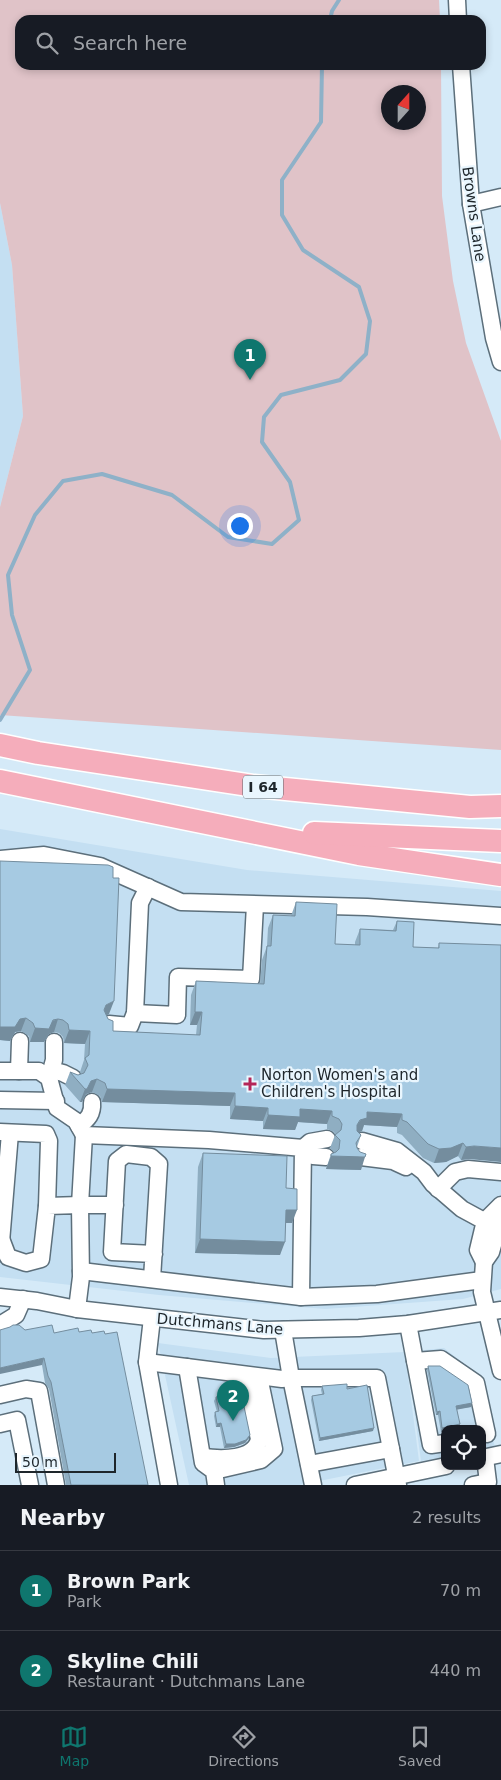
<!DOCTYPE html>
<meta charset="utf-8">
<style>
:root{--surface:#171b24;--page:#242831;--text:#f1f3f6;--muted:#9ea1a6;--line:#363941;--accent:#0f766e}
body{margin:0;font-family:"DejaVu Sans",sans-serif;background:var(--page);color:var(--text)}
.controls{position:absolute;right:15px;bottom:15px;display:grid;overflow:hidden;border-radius:10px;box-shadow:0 2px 8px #0003}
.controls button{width:45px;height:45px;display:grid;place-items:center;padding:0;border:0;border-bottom:1px solid var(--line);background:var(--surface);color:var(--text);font:25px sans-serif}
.compass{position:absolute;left:381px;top:85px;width:45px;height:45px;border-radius:50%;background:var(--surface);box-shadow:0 2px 8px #0003;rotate:21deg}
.scale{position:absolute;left:15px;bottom:12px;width:101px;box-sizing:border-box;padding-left:5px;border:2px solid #1e262b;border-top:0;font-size:14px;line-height:18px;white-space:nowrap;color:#1e262b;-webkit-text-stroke:4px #e9f6fe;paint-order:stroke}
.you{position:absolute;left:239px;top:525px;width:18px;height:18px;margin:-12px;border:4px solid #fff;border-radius:50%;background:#1a73e8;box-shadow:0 0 0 8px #1a73e833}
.badge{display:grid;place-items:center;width:32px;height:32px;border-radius:50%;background:var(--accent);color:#fff;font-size:16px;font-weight:700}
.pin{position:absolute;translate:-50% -41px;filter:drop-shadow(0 1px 2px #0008)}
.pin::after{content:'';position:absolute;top:26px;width:18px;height:15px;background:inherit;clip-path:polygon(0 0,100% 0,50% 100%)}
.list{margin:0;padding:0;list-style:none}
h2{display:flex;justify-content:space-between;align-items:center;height:65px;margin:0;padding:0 20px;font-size:21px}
h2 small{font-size:16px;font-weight:400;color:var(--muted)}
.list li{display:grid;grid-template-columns:32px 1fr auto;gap:15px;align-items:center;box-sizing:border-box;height:80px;padding:0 20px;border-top:1px solid var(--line)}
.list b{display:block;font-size:19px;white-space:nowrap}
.list p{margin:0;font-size:16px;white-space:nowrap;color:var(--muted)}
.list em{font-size:16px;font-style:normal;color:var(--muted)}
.icon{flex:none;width:28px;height:28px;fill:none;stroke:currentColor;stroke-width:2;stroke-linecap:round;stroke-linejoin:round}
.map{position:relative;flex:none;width:501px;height:1485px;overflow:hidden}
.search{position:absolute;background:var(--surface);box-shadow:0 2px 8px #0003;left:15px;right:15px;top:15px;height:55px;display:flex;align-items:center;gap:12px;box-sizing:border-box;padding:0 18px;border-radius:15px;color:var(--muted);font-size:19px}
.sheet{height:225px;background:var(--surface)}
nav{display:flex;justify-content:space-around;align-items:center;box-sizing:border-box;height:70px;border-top:1px solid var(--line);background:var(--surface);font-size:14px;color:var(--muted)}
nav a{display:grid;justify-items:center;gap:2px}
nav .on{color:var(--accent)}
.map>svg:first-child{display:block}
.built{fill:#c4dff2}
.green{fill:#e0c3c8;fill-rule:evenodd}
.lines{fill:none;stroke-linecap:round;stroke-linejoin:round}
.stream{stroke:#8eb1c8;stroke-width:4}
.minor-casing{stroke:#5c6f7b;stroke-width:19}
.highway-casing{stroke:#fff;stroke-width:25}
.minor{stroke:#fff;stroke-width:16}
.highway{stroke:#f5adbb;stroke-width:22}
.wall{fill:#8faec2}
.shaded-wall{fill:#748d9e}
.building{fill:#a6cae2;stroke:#748d9e}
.poi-dot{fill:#b42557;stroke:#e9f6fe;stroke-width:2}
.labels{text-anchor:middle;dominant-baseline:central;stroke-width:4.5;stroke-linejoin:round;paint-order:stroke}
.shield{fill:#e9f6fe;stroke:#5b646a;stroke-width:1}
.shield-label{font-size:14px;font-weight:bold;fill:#1e262b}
.street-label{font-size:15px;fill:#1e262b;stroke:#e9f6fe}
.poi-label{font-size:15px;fill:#1e262b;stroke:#e9f6fe;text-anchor:start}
</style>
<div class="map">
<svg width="501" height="1485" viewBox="0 0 501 1485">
<rect width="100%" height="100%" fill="#d5eaf8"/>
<!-- built -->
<g class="built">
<polygon points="0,203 12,265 23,416 0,507"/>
<polygon points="0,829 247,870 501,891 501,1289 463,1299 325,1309 159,1295 0,1277"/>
<polygon points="158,1343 271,1358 405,1352 419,1461 299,1485 189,1485"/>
<polygon points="444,1348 478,1375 495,1448 482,1450 482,1429 445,1429 445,1457 421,1461 406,1352"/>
</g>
<!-- green -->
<path class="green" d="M0 0H439L440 20H20V65H441L442 196 453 281 466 343 501 441V750L0 715V507L23 416 12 265 0 203ZM418 92V122H388V92Z"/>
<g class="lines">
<!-- stream -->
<g class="stream">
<polyline points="330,20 332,11 339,0"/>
<polyline points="0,720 30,670 12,615 8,575 35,515 63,481 102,474 172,495 228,537 272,544 299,520 290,482 262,442 264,417 281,395 340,380 366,354 370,321 359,287 303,250 282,215 282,180 321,122 322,65"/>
</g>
<!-- minor casing -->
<g class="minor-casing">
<g id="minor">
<polyline points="457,0 458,20"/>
<polyline points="461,65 471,204 494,338 501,362"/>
<polyline points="471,204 501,197"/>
<polyline points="0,859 44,855 100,866 181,902 367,907 501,916"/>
<polyline points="135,1013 177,1015 178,977 251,979 255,905"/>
<polyline points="109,1024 130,1026 135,1013 140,903 148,887"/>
<polyline points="51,1070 63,1073 73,1078"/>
<polyline points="0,1071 39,1071 49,1078 57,1108 76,1121 84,1135 209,1140 303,1148 301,1297"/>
<polyline points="19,1071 20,1041"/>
<polyline points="49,1078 54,1060 54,1042"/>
<polyline points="0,1100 56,1101"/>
<path d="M79 1126C88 1119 93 1114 92 1102"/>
<polyline points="0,1132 46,1134 49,1141 47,1206"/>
<polyline points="84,1135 80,1205 115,1205"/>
<polyline points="362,1141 397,1151 424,1172 433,1184 462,1209 486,1222 498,1226"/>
<polyline points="303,1148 310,1142 327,1139"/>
<polyline points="303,1148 313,1156 326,1157"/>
<polyline points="361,1157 393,1161 406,1167"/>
<polyline points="438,1189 455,1172 468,1169 501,1172"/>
<polyline points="501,1221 499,1224 491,1252 484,1262 482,1292 501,1371"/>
<polyline points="0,1236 8,1257 26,1263 41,1259 47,1206 80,1205 81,1277 77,1309"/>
<polyline points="1,1242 10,1133"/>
<polyline points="484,1262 478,1250 483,1229 489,1217 501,1205"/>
<polyline points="81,1271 301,1297 377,1294 482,1280"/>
<polyline points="152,1279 159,1164 151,1157 126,1154 117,1161 112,1252 154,1254"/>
<polyline points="0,1297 37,1301 77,1309 264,1330 359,1328 408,1324 501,1310"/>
<polyline points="152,1318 147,1362 169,1485"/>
<polyline points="408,1324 431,1445 445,1443"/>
<polyline points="0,1325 16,1315 23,1299"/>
<polyline points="415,1361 441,1359 476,1383 487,1434"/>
<polyline points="147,1362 282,1379 291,1378 283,1330"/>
<polyline points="187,1367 203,1463 214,1471 216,1485"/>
<polyline points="0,1395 26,1389 39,1391 56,1485"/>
<polyline points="0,1424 17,1420 30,1485"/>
<path d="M203 1457C220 1459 255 1461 259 1439L245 1375"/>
<polyline points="482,1458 501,1454"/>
<polyline points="309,1464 391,1449 398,1485"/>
<polyline points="214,1471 261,1460 274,1449 259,1377"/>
<polyline points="313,1485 291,1378 377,1378 391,1449"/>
<polyline points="355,1485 446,1466"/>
<polyline points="473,1485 488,1482 485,1458"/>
</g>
</g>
<!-- highway casing -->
<g class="highway-casing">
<g id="highway">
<polyline points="0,745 38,753 254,786 470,807 501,806"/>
<polyline points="0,781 359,854 501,875"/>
<polyline points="314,833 501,841"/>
</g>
</g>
<!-- minor -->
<use href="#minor" class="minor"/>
<!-- highway -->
<use href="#highway" class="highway"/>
</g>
<!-- wall -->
<g class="wall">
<polygon points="0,861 109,1014 106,1016 113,1031 196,1035 197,1025 190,1025 191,995 196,981 260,984 262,960 267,946 268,928 273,915 291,916 296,902 335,944 355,945 355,942 360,929 393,930 397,921 413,947 438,948 439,943 469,1159 461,1160 458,1156 446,1162 434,1163 423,1158 402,1135 397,1133 397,1127 364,1125 362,1131 359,1132 361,1135 357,1147 361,1170 326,1169 331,1154 335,1153 330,1148 335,1135 334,1132 327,1129 327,1124 298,1122 295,1130 263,1129 263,1121 230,1119 230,1106 102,1102 100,1096 92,1092 86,1094 82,1102 80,1102 65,1085 70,1072 78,1075 81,1074 80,1072 84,1060 85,1044 64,1043 63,1037 59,1033 54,1032 49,1034 44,1042 30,1042 29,1036 21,1031 15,1032 10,1041 0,1040"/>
<polygon points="203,1153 286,1188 292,1223 286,1223 280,1255 195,1253 198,1167"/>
<polygon points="25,1330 54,1333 79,1332 105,1334 148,1485 66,1485 49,1389 45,1383 42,1365"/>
<polygon points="428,1366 471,1407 457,1409 459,1428 445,1429 441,1432 438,1415 436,1415 427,1370"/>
<polygon points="322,1386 347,1389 373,1431 319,1441 311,1400 312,1396 322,1394 321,1390"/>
<polygon points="216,1397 249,1438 245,1443 234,1447 224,1448 220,1427 216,1427 214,1416 215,1412 217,1412 214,1401"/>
</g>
<!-- shaded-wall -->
<g class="shaded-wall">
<polygon points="114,1001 109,1014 101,1018 106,1005"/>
<polygon points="195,1012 202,1012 197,1025 190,1025"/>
<polygon points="26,1018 21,1031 15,1032 10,1041 0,1040 0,1027 20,1019"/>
<polygon points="58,1019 54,1032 49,1034 44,1042 30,1042 35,1028"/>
<polygon points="69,1030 90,1031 85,1044 64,1043"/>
<polygon points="97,1079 92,1092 86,1094 82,1102 80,1102 85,1089 91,1081"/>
<polygon points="107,1089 235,1093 230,1106 102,1102"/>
<polygon points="235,1106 268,1108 263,1121 230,1119"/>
<polygon points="300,1109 332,1111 327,1124 298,1122 295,1130 263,1129 268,1115"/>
<polygon points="367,1112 402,1114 397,1127 364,1125 362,1131 355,1134 357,1125"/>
<polygon points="463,1143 458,1156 446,1162 434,1163 439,1149"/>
<polygon points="474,1146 501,1148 501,1162 469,1159 461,1160 466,1147"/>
<polygon points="331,1156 365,1157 361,1170 326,1169"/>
<polygon points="286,1210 297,1210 292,1223 281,1223"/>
<polygon points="200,1239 285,1242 280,1255 195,1253"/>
<polygon points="44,1358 42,1365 0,1374 0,1368"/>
<polygon points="472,1403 471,1407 455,1410 456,1406"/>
<polygon points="440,1411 438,1415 436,1415 437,1412"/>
<polygon points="221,1423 220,1427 216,1427 217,1424"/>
<polygon points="460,1424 459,1428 445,1429 445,1431 441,1432 442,1428"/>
<polygon points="374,1428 373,1431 319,1441 320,1438"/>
<polygon points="250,1435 249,1438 245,1443 234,1447 224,1448 226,1444"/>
</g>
<!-- building -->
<g class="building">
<polygon points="0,861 108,865 113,867 113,878 119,878 114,1001 106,1005 104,1010 108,1019 113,1021 113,1031 200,1035 202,1012 195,1012 196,981 264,984 267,946 271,946 273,915 295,916 296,902 337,904 335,944 360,945 360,929 396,931 397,921 414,922 413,947 439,948 439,943 501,945 501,1148 474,1146 466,1147 463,1143 451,1148 439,1149 428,1144 407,1122 402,1120 402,1114 367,1112 367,1118 360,1120 357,1125 357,1131 361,1135 356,1143 357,1148 360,1152 366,1154 365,1157 331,1156 331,1154 336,1152 339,1149 340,1140 335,1135 341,1130 342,1124 339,1119 332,1116 332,1111 300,1109 300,1117 268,1115 268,1108 235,1106 235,1093 107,1089 105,1083 97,1079 91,1081 87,1089 85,1089 70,1072 78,1075 84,1073 88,1065 85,1058 89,1055 90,1031 69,1030 68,1024 63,1020 58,1019 53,1020 49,1029 35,1028 33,1023 26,1018 20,1019 15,1027 0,1027"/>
<polygon points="203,1153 287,1156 286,1188 297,1189 297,1210 286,1210 285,1242 200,1239"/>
<polygon points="13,1325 19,1325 25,1330 52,1325 54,1333 78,1328 79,1332 91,1330 92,1333 104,1331 105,1334 117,1332 148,1485 71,1485 51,1382 48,1376 44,1358 0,1368 0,1330 10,1327"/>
<polygon points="428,1366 440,1366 468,1385 472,1403 456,1406 460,1424 442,1428 440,1411 437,1412"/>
<polygon points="347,1384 347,1389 367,1385 374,1428 320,1438 312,1396 324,1394 322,1386"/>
<polygon points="241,1392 250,1435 246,1440 235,1444 226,1444 221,1423 217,1424 215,1412 219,1411 216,1397"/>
</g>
<!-- markers -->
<path class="poi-dot" d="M247.5 1076.5h5v5h5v5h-5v5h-5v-5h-5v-5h5z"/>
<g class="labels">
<!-- shield labels -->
<rect class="shield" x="243" y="775.5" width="40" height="23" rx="4"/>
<g class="shield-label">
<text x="263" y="787">I 64</text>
</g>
<!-- street labels -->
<g class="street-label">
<text transform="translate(474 214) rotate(82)">Browns Lane</text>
<text transform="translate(220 1324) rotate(5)">Dutchmans Lane</text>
</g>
<!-- poi labels -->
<g class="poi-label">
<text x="261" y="1075">Norton Women's and<tspan x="261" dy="17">Children's Hospital</tspan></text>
</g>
</g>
</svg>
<div class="controls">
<button><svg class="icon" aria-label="locate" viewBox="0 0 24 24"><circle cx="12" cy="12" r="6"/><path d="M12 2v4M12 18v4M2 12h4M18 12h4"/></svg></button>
</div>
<svg class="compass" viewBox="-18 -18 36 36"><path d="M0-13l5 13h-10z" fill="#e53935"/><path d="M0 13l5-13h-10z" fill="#9ea1a6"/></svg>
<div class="scale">50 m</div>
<div class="you"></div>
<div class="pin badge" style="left:250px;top:380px">1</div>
<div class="pin badge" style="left:233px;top:1421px">2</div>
<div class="search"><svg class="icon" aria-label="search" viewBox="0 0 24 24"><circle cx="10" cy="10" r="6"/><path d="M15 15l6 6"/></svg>Search here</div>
</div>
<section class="sheet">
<h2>Nearby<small>2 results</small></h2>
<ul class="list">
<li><span class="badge">1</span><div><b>Brown Park</b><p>Park</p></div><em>70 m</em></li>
<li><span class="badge">2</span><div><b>Skyline Chili</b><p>Restaurant · Dutchmans Lane</p></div><em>440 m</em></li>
</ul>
</section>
<nav>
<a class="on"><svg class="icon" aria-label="map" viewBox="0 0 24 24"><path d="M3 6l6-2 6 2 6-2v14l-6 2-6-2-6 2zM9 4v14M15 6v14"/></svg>Map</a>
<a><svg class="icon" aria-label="directions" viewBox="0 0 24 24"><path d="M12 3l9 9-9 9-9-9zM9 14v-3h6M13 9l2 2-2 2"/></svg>Directions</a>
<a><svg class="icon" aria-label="saved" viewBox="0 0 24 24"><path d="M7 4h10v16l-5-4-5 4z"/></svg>Saved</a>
</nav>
